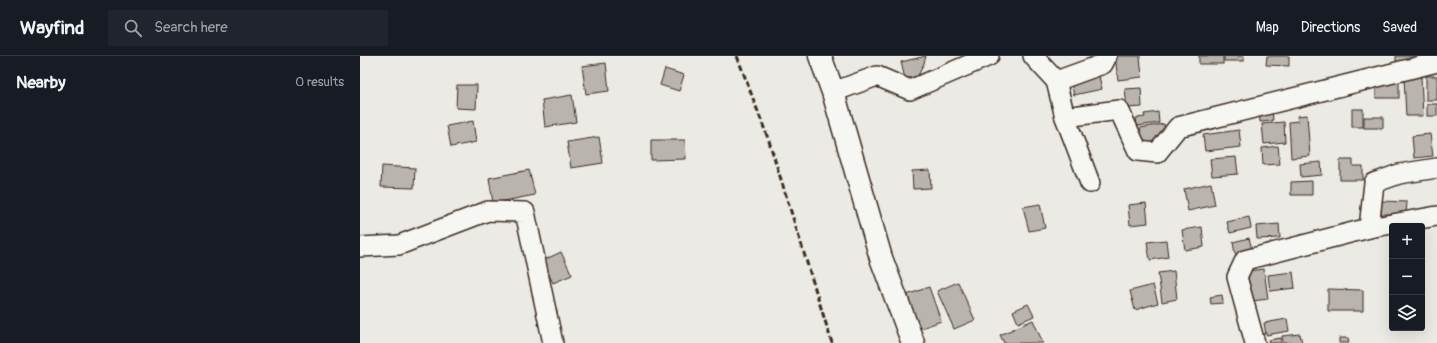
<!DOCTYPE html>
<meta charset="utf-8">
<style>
:root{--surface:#171b24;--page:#20242c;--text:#f1f3f6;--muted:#9ea1a6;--line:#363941}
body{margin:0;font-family:Pangolin,sans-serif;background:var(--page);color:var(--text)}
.controls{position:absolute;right:12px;bottom:12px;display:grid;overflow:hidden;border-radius:4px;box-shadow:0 4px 16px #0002}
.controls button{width:36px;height:36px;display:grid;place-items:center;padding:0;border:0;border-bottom:1px solid var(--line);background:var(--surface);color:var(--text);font:20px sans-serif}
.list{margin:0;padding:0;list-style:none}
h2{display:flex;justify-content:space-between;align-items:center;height:52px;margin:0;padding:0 16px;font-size:17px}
h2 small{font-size:13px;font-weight:400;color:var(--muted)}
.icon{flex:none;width:22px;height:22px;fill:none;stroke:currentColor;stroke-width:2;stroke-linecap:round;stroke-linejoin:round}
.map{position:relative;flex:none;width:1077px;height:287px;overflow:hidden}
header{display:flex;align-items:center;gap:24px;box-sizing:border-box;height:56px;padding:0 20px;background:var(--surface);border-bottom:1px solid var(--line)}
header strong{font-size:19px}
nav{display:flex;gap:22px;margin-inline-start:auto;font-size:14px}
.search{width:280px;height:36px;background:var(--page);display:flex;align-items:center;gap:10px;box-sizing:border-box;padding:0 14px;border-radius:4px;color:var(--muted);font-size:15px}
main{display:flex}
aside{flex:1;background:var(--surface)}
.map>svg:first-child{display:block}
.building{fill:#bab4ae;stroke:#3b2a1e}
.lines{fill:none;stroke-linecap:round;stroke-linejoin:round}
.street-casing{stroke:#3b2a1e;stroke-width:22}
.secondary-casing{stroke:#3b2a1e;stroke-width:25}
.street{stroke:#f6f6f2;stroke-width:19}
.secondary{stroke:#f6f6f2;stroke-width:22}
.rail{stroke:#3b2a1e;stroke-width:3;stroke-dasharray:6 3;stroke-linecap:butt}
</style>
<header>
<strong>Wayfind</strong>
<div class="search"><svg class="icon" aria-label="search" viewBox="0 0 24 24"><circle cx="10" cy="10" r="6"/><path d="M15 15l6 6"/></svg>Search here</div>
<nav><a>Map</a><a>Directions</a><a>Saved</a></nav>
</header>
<main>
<aside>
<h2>Nearby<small>0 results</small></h2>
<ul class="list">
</ul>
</aside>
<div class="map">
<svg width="1077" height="287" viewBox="0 0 1077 287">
<rect width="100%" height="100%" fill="#ebeae5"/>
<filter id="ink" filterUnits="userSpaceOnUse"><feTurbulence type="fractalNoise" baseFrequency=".025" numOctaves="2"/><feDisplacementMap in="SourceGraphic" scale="8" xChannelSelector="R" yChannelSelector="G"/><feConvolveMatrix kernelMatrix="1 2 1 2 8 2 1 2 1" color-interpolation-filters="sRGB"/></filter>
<g filter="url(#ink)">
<!-- building -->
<g class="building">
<polygon points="566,0 564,7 558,20 545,23 541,6"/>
<polygon points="755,0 780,0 782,21 758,24"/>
<rect x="839" y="0" width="24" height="8"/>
<rect x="864" y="0" width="20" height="5"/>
<polygon points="907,0 929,0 929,10 906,9"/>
<polygon points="1036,0 1057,0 1057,11 1036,10"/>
<polygon points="246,7 249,35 226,38 222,10"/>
<polygon points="305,13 324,19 319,35 300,29"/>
<polygon points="738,16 742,33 714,39 710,23"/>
<rect x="1066" y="20" width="11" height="24"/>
<polygon points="1061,21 1063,60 1046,60 1044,22"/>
<rect x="1016" y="23" width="23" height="19"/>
<polygon points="97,29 117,29 116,53 96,52"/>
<polygon points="781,32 782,51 767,52 765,33"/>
<polygon points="212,39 216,66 185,71 182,44"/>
<rect x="1067" y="48" width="10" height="12"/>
<polygon points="912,52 913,65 900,66 899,53"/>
<rect x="992" y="53" width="11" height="18"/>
<polygon points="798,56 799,67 777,70 776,62 785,61 784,58"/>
<polygon points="947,59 950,100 931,102 929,66 938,65 937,60"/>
<rect x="1004" y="61" width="19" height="11"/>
<polygon points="113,65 116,86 91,91 87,70"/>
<polygon points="924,66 925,86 904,88 902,68"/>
<polygon points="804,68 805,81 783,92 780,72"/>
<polygon points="879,74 881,91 845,95 843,79"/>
<polygon points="1070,78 1073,100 1054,102 1052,80"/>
<polygon points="239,81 243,107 211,112 207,86"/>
<polygon points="291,84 325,84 326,103 291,104"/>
<polygon points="918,90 920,108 903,109 902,92"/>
<polygon points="876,101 878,118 852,120 850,103"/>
<polygon points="980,104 993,104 993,110 1003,110 1003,124 980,124"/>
<polygon points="961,106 962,119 941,121 940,108"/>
<polygon points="22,110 55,112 54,132 21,131"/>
<polygon points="169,114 175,139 133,147 129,122"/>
<polygon points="570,114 571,132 553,133 552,115"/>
<polygon points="952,125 952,139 931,139 931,126"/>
<polygon points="851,127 855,149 828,155 824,133"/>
<polygon points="1021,145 1047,146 1046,159 1021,158"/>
<polygon points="786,147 788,167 770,169 768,149"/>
<polygon points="680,148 685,172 669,175 663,151"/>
<polygon points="889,161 891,172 870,177 867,166"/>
<polygon points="919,168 920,182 897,183 896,170"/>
<polygon points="842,171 844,191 825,194 822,174"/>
<polygon points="889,182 892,194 875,198 873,186"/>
<polygon points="806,184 808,201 790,204 787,186"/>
<polygon points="201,196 212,219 193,227 182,205"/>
<polygon points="904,213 908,243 892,245 887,215"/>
<polygon points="814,215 817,243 802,246 798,217"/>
<polygon points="933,216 935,232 910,235 908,219"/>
<polygon points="598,226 615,264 594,273 577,235"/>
<polygon points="793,229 798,247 775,254 770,235"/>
<polygon points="569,231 581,265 559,273 547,239"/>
<polygon points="968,233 1003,234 1003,255 968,255"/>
<polygon points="862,239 863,247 851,248 850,241"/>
<polygon points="668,248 674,260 658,267 653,255"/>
<polygon points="927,263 929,275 906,279 904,267"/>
<polygon points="673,264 683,287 644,287 640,279"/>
<polygon points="940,278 942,287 923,287 922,280"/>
<polygon points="921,282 921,287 910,287 909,284"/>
<polygon points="979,282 988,282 989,287 979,287"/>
</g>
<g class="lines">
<!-- street casing -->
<g class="street-casing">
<g id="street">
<polyline points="673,0 696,25 743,8 747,0"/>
<polyline points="696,25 705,61 759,54 778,95 797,97 818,71 1077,6"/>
<polyline points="473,36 517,20 550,34 629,0"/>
<polyline points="705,61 730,127"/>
<polyline points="1009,172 1077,160"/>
<polyline points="0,191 39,189 128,155 165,156 193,287"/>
<polyline points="895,287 877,221 885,204 1009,172 1014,127 1039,118 1077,112"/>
</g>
</g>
<!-- secondary casing -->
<g class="secondary-casing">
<polyline id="secondary" points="460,0 473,36 521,202 553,287"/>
</g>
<!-- street -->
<use href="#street" class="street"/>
<!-- secondary -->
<use href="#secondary" class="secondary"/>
<!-- rail -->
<polyline class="rail" points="377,0 409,85 472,287"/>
</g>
</g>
</svg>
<div class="controls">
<button>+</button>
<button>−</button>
<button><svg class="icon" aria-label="layers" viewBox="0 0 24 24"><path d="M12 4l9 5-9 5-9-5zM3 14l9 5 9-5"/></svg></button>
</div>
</div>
</main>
